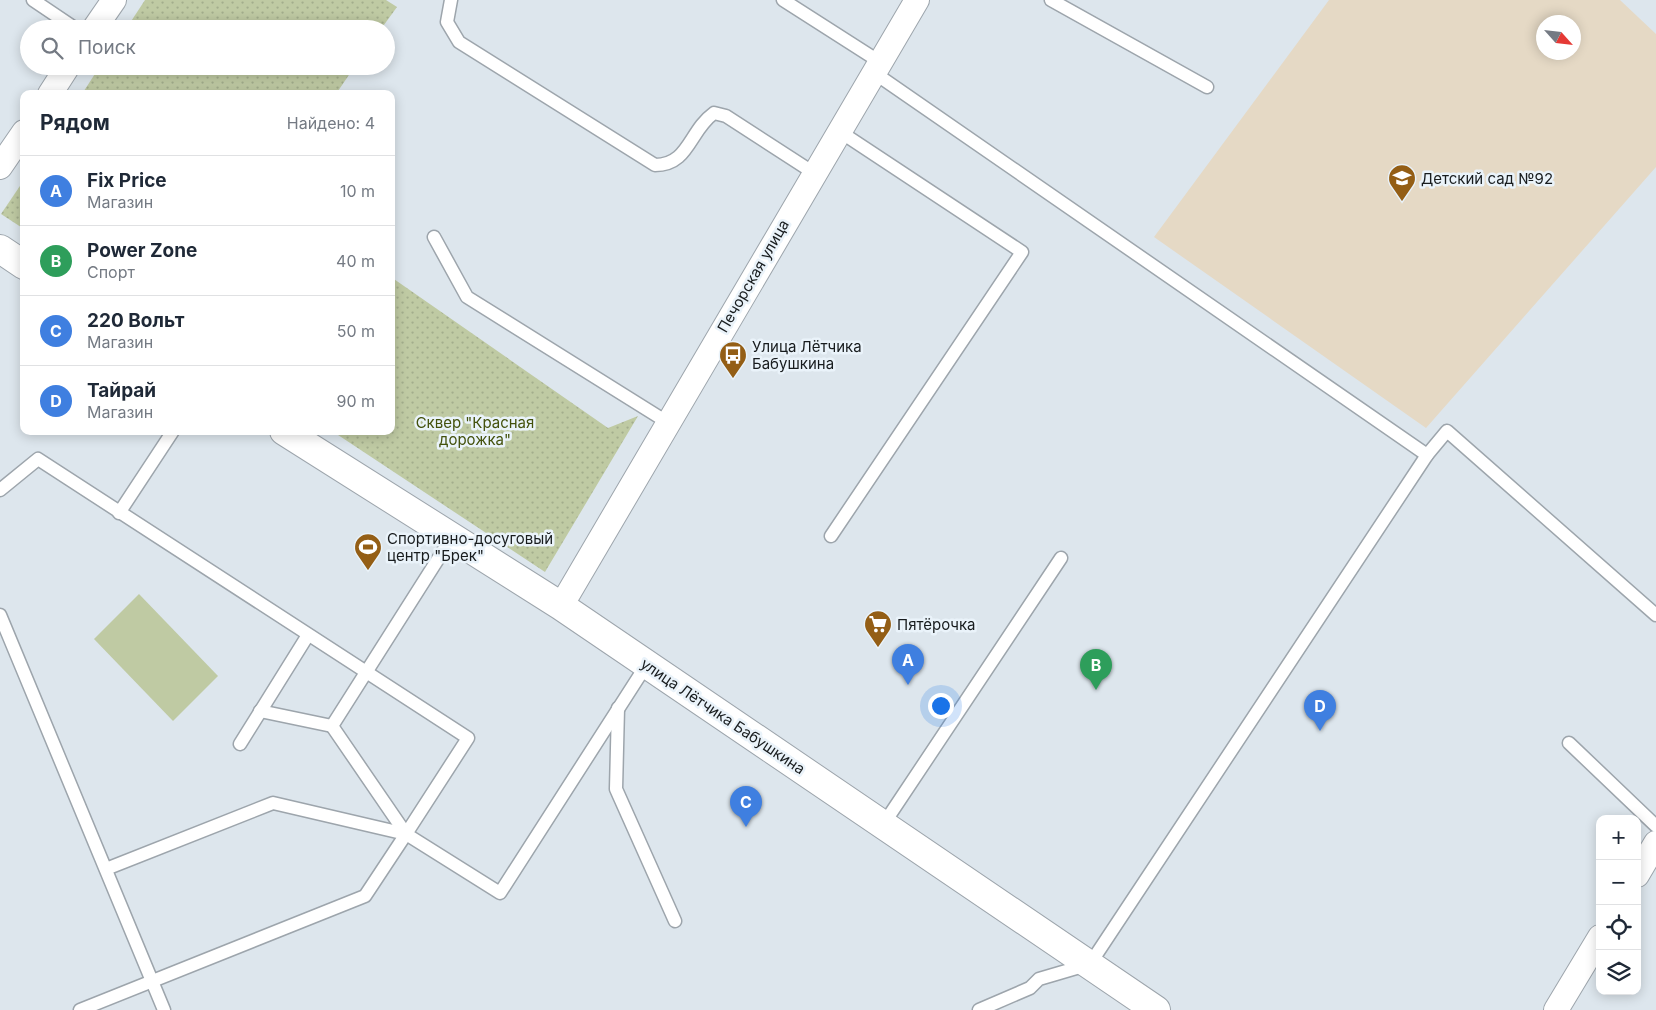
<!DOCTYPE html>
<html lang="ru">
<meta charset="utf-8">
<style>
:root{--surface:#fff;--page:#f2f2f3;--text:#1f2937;--muted:#747a83;--line:#e0e1e3;--accent:#2563eb}
body{margin:0;font-family:Inter,sans-serif;background:var(--page);color:var(--text)}
.controls{position:absolute;right:15px;bottom:15px;display:grid;overflow:hidden;border-radius:10px;box-shadow:0 2px 12px #0003}
.controls button{width:45px;height:45px;display:grid;place-items:center;padding:0;border:0;border-bottom:1px solid var(--line);background:var(--surface);color:var(--text);font:25px sans-serif}
.compass{position:absolute;left:1536px;top:15px;width:45px;height:45px;border-radius:50%;background:var(--surface);box-shadow:0 2px 12px #0003;rotate:117deg}
.you{position:absolute;left:940px;top:705px;width:18px;height:18px;margin:-12px;border:4px solid #fff;border-radius:50%;background:#1a73e8;box-shadow:0 0 0 8px #1a73e833}
.badge{display:grid;place-items:center;width:32px;height:32px;border-radius:50%;background:var(--accent);color:#fff;font-size:16px;font-weight:700}
.pin{position:absolute;translate:-50% -41px;filter:drop-shadow(0 1px 2px #0008)}
.pin::after{content:'';position:absolute;top:26px;width:18px;height:15px;background:inherit;clip-path:polygon(0 0,100% 0,50% 100%)}
.list{margin:0;padding:0;list-style:none}
h2{display:flex;justify-content:space-between;align-items:center;height:65px;margin:0;padding:0 20px;font-size:21px}
h2 small{font-size:16px;font-weight:400;color:var(--muted)}
.list li{display:grid;grid-template-columns:32px 1fr auto;gap:15px;align-items:center;box-sizing:border-box;height:70px;padding:0 20px;border-top:1px solid var(--line)}
.list b{display:block;font-size:19px;white-space:nowrap}
.list p{margin:0;font-size:16px;white-space:nowrap;color:var(--muted)}
.list em{font-size:16px;font-style:normal;color:var(--muted)}
.icon{flex:none;width:28px;height:28px;fill:none;stroke:currentColor;stroke-width:2;stroke-linecap:round;stroke-linejoin:round}
.map{position:relative;flex:none;width:1656px;height:1010px;overflow:hidden}
.search{position:absolute;background:var(--surface);box-shadow:0 2px 12px #0003;left:20px;top:20px;width:375px;height:55px;display:flex;align-items:center;gap:12px;box-sizing:border-box;padding:0 18px;border-radius:28px;color:var(--muted);font-size:19px}
.panel{position:absolute;background:var(--surface);box-shadow:0 2px 12px #0003;left:20px;top:90px;width:375px;height:345px;border-radius:10px}
.map>svg:first-child{display:block}
.education{fill:#e5d9c5;fill-rule:evenodd}
.park{fill:url(#park-dots)}
.pitch{fill:#bfcaa3}
.lines{fill:none;stroke-linecap:round;stroke-linejoin:round}
.lane-casing{stroke:#9da5ac;stroke-width:15}
.street-casing{stroke:#9da5ac;stroke-width:26}
.secondary-casing{stroke:#9da5ac;stroke-width:30}
.lane{stroke:#fff;stroke-width:12}
.street{stroke:#fff;stroke-width:24}
.secondary{stroke:#fff;stroke-width:28}
.labels{text-anchor:middle;dominant-baseline:central;stroke-width:5;stroke-linejoin:round;paint-order:stroke}
.poi-label{font-size:15px;fill:#181c1e;stroke:#eaf3fa;text-anchor:start}
.street-label{font-size:15px;fill:#181c1e;stroke:#eaf3fa}
.park-label{font-size:15px;fill:#43510c;stroke:#eaf3fa}
</style>
<div class="map">
<svg width="1656" height="1010" viewBox="0 0 1656 1010">
<defs>
<pattern id="park-dots" width="8" height="8" patternUnits="userSpaceOnUse" patternTransform="scale(1.25)"><rect width="8" height="8" fill="#bfcaa3"/><path d="M2 2h.1M6 6h.1" fill="none" stroke="#a3ad8c" stroke-width="1.8" stroke-linecap="round"/></pattern>
</defs>
<rect width="100%" height="100%" fill="#dde6ed"/>
<!-- education -->
<path class="education" d="M1329 0H1620L1656 34V167L1426 428 1154 237ZM1544 22H1574V52H1544Z"/>
<!-- park -->
<g class="park">
<polygon points="145,0 386,0 397,7 381,29 126,29"/>
<polygon points="100,66 355,66 336,94 82,94"/>
<polygon points="24,180 24,229 1,214"/>
<polygon points="391,277 608,428 638,416 545,572 332,431 391,431"/>
</g>
<!-- pitch -->
<polygon class="pitch" points="139,594 218,676 173,721 94,639"/>
<g class="lines">
<!-- lane casing -->
<g class="lane-casing">
<g id="lane">
<polyline points="33,0 76,29"/>
<path d="M451 0 447 22 459 42 655 165C689 165 689 131 714 113L726 116 814 173"/>
<polyline points="783,0 880,62"/>
<polyline points="1051,0 1207,87"/>
<polyline points="873,72 1427,455"/>
<polyline points="434,237 467,297 667,422"/>
<polyline points="0,490 38,459 468,738 406,834 273,803 106,869"/>
<polyline points="119,513 173,431"/>
<polyline points="831,536 1022,252 839,131"/>
<polyline points="0,615 164,1010"/>
<polyline points="618,708 616,789 675,921"/>
<polyline points="260,711 332,726"/>
<polyline points="1569,743 1656,826"/>
<polyline points="240,744 308,635"/>
<polyline points="883,825 1061,558"/>
<polyline points="406,834 332,726 452,537"/>
<polyline points="80,1010 365,896 406,834 500,893 647,664"/>
<polyline points="979,1010 1030,988 1039,979 1090,964 1427,455 1447,431 1656,615"/>
</g>
</g>
<!-- street casing -->
<g class="street-casing">
<g id="street">
<polyline points="94,29 114,0"/>
<polyline points="50,94 68,66"/>
<polyline points="0,167 24,132"/>
<polyline points="561,606 917,0"/>
<polyline points="1637,875 1656,843"/>
<polyline points="1556,1010 1600,937"/>
</g>
</g>
<!-- secondary casing -->
<g class="secondary-casing">
<g id="secondary">
<polyline points="0,249 24,265"/>
<polyline points="284,431 561,606 1156,1010"/>
</g>
</g>
<!-- lane -->
<use href="#lane" class="lane"/>
<!-- street -->
<use href="#street" class="street"/>
<!-- secondary -->
<use href="#secondary" class="secondary"/>
</g>
<!-- icons -->
<defs>
<g id="school-pin" transform="scale(1.4375)"><path d="M0 17L-7.5 6A9.5 9.5 0 1 1 7.5 6Z" fill="#945e15" stroke="#eaf3fa"/><path d="M0-5L7-2L0 1L-7-2ZM-4 1L0 2.5L4 1V4Q0 6-4 4Z" fill="#fff"/></g>
<g id="bus-pin" transform="scale(1.4375)"><path d="M0 17L-7.5 6A9.5 9.5 0 1 1 7.5 6Z" fill="#945e15" stroke="#eaf3fa"/><path d="M-5-6H5V4H4V6H2V4H-2V6H-4V4H-5ZM-3.5-4V0h7V-4ZM-3.5 1.2v1.5H-2V1.2ZM2 1.2v1.5H3.5V1.2Z" fill="#fff"/></g>
<g id="stadium-pin" transform="scale(1.4375)"><path d="M0 17L-7.5 6A9.5 9.5 0 1 1 7.5 6Z" fill="#945e15" stroke="#eaf3fa"/><path d="M0-5a6.5 5 0 1 0 0 10a6.5 5 0 1 0 0-10ZM-3.5-1.8h7v3.6h-7Z" fill="#fff"/></g>
<g id="supermarket-pin" transform="scale(1.4375)"><path d="M0 17L-7.5 6A9.5 9.5 0 1 1 7.5 6Z" fill="#945e15" stroke="#eaf3fa"/><path d="M-6-5.5h2.5l.6 2H6L4.5 2H-2.5L-4.4-4H-6ZM-1.5 3.2a1.3 1.3 0 1 0 .1 0ZM3 3.2a1.3 1.3 0 1 0 .1 0Z" fill="#fff"/></g>
</defs>
<g fill-rule="evenodd">
<use href="#school-pin" x="1402" y="178"/>
<use href="#bus-pin" x="733" y="355"/>
<use href="#stadium-pin" x="368" y="547"/>
<use href="#supermarket-pin" x="878" y="624"/>
</g>
<g class="labels">
<!-- poi labels -->
<g class="poi-label">
<text x="1421" y="178">Детский сад №92</text>
<text x="752" y="346">Улица Лётчика<tspan x="752" dy="17">Бабушкина</tspan></text>
<text x="387" y="538">Спортивно-досуговый<tspan x="387" dy="17">центр "Брек"</tspan></text>
<text x="897" y="624">Пятёрочка</text>
</g>
<!-- street labels -->
<g class="street-label">
<text transform="translate(753 276) rotate(-60)">Печорская улица</text>
<text transform="translate(723 716) rotate(34)">улица Лётчика Бабушкина</text>
</g>
<!-- park labels -->
<g class="park-label">
<text x="475" y="422">Сквер "Красная<tspan x="475" dy="17">дорожка"</tspan></text>
</g>
</g>
</svg>
<div class="controls">
<button>+</button>
<button>−</button>
<button><svg class="icon" aria-label="locate" viewBox="0 0 24 24"><circle cx="12" cy="12" r="6"/><path d="M12 2v4M12 18v4M2 12h4M18 12h4"/></svg></button>
<button><svg class="icon" aria-label="layers" viewBox="0 0 24 24"><path d="M12 4l9 5-9 5-9-5zM3 14l9 5 9-5"/></svg></button>
</div>
<svg class="compass" viewBox="-18 -18 36 36"><path d="M0-13l5 13h-10z" fill="#e53935"/><path d="M0 13l5-13h-10z" fill="#747a83"/></svg>
<div class="you"></div>
<div class="pin badge" style="left:908px;top:685px;background:#3f7fe0">A</div>
<div class="pin badge" style="left:1096px;top:690px;background:#2e9e5b">B</div>
<div class="pin badge" style="left:746px;top:827px;background:#3f7fe0">C</div>
<div class="pin badge" style="left:1320px;top:731px;background:#3f7fe0">D</div>
<div class="search"><svg class="icon" aria-label="search" viewBox="0 0 24 24"><circle cx="10" cy="10" r="6"/><path d="M15 15l6 6"/></svg>Поиск</div>
<section class="panel">
<h2>Рядом<small>Найдено: 4</small></h2>
<ul class="list">
<li><span class="badge" style="background:#3f7fe0">A</span><div><b>Fix Price</b><p>Магазин</p></div><em>10 m</em></li>
<li><span class="badge" style="background:#2e9e5b">B</span><div><b>Power Zone</b><p>Спорт</p></div><em>40 m</em></li>
<li><span class="badge" style="background:#3f7fe0">C</span><div><b>220 Вольт</b><p>Магазин</p></div><em>50 m</em></li>
<li><span class="badge" style="background:#3f7fe0">D</span><div><b>Тайрай</b><p>Магазин</p></div><em>90 m</em></li>
</ul>
</section>
</div>
